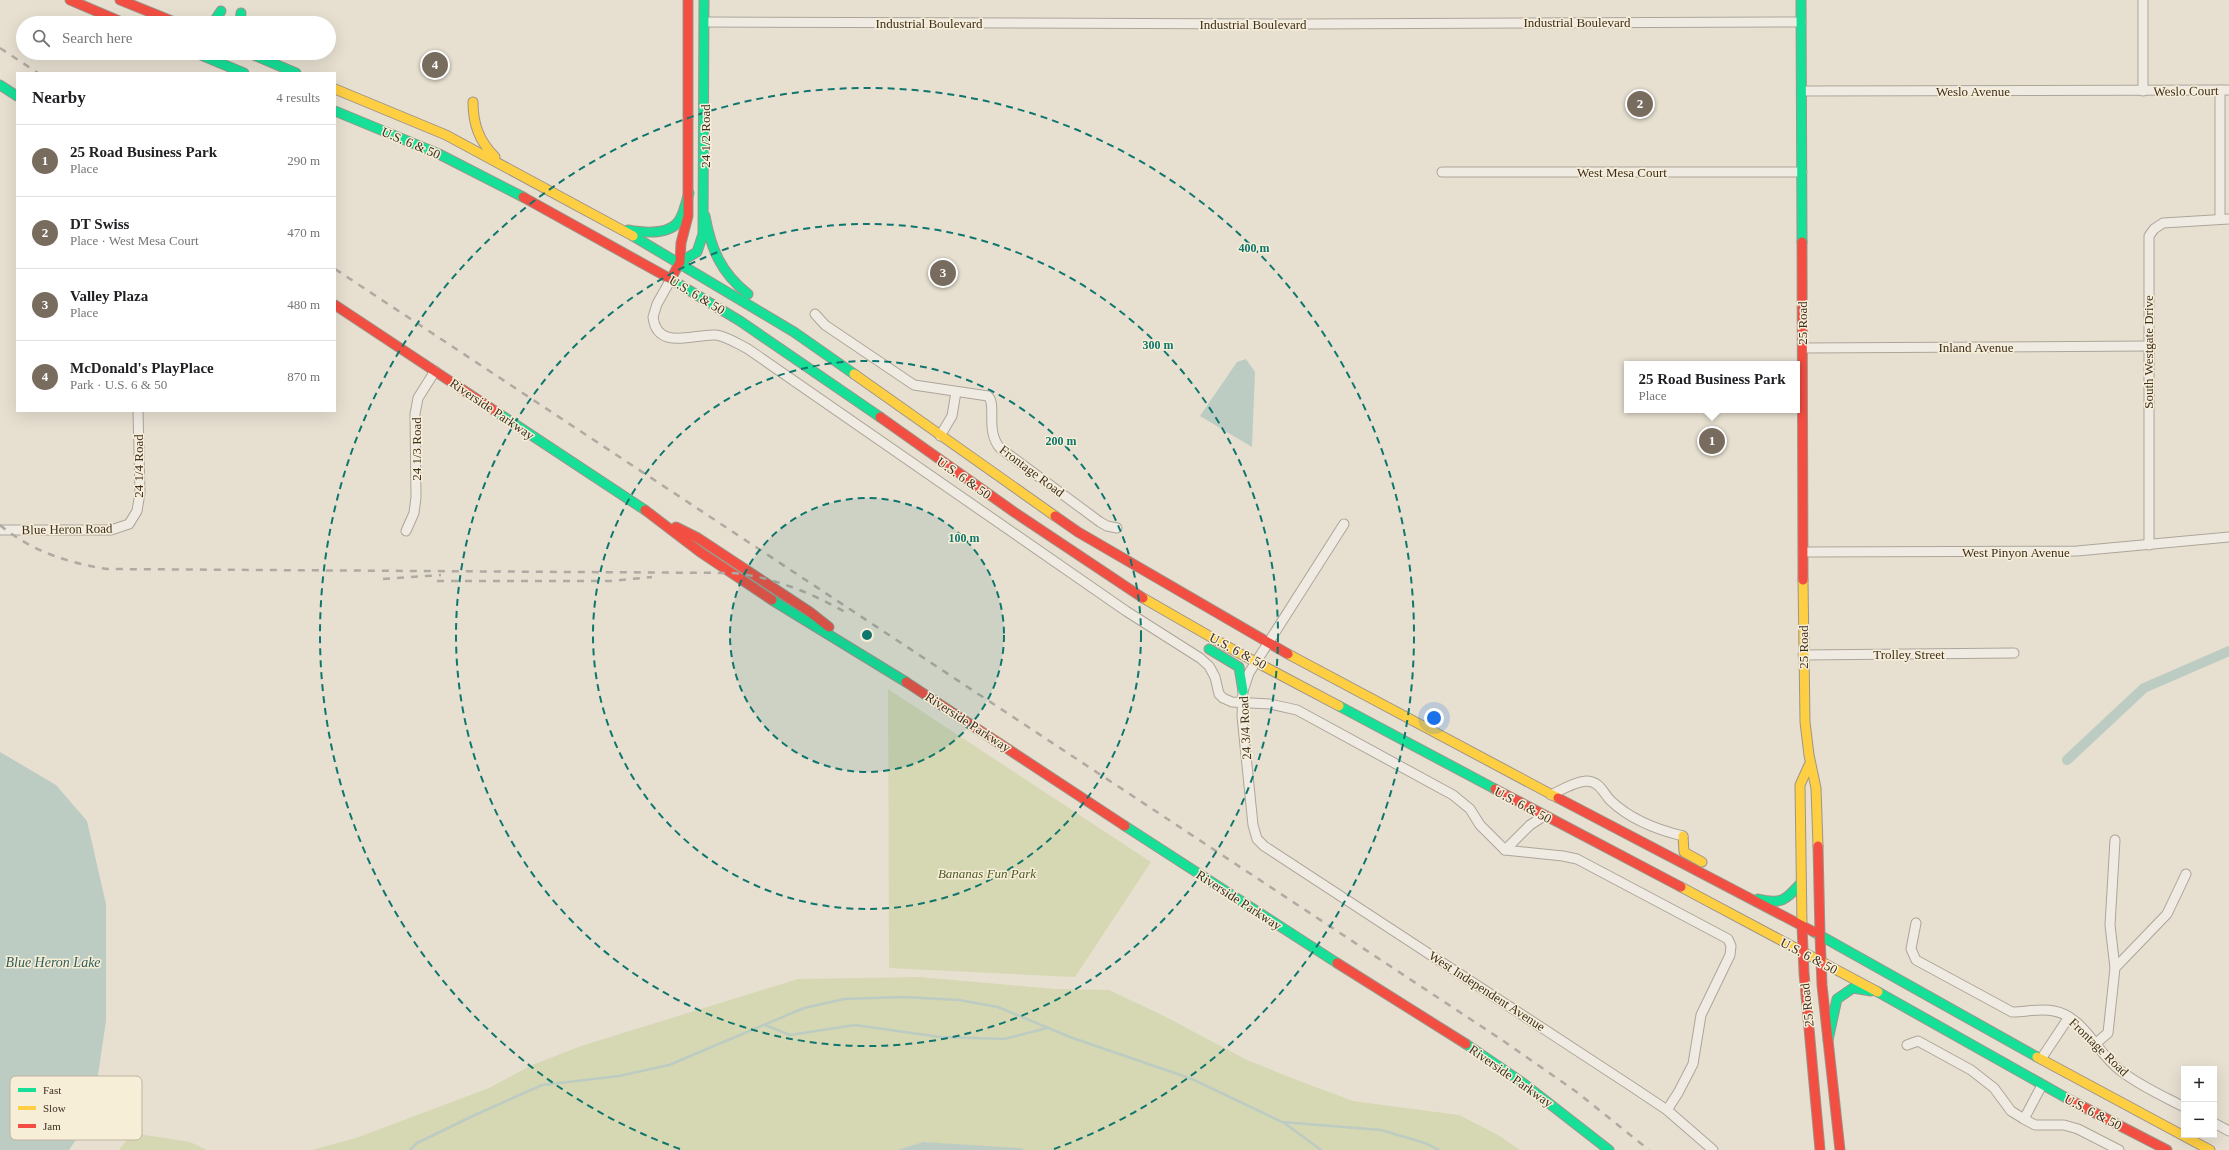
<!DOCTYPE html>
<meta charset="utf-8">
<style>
:root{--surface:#fff;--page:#f2f2f2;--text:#202124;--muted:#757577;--line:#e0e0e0;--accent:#786c5e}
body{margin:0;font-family:"Times New Roman",serif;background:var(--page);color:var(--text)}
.controls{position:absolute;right:12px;bottom:12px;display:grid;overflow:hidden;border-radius:0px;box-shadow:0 4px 16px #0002}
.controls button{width:36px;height:36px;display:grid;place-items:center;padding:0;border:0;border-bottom:1px solid var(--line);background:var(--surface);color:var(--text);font:20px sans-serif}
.you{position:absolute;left:1434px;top:718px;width:14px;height:14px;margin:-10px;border:3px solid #fff;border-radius:50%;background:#1a73e8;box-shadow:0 0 0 6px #1a73e833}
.badge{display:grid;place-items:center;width:26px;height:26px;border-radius:50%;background:var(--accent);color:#fff;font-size:13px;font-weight:700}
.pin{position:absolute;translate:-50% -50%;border:2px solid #fff;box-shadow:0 1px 4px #0006}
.popup{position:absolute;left:1624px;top:361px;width:176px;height:52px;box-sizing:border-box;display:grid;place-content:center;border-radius:0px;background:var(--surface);filter:drop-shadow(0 1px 3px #0005);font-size:13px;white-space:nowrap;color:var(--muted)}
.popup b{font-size:15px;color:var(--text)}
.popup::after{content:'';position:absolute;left:50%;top:100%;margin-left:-8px;border:8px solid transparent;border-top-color:var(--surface)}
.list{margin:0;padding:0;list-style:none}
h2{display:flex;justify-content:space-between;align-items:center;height:52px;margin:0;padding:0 16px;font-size:17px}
h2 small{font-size:13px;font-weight:400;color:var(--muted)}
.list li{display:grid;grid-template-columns:26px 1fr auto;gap:12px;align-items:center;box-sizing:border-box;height:72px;padding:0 16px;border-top:1px solid var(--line)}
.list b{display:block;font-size:15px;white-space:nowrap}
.list p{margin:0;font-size:13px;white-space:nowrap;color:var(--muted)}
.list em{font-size:13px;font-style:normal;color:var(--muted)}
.icon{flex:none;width:22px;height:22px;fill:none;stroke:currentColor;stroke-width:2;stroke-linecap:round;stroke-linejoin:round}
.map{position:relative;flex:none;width:2229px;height:1150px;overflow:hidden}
.search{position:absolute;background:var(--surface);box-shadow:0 4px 16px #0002;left:16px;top:16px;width:320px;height:44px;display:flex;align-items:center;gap:10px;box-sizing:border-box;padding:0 14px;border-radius:22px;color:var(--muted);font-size:15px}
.panel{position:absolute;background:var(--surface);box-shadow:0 4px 16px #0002;left:16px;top:72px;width:320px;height:340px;border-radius:0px}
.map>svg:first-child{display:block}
.green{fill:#d6d7b3}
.water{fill:#bcccc2}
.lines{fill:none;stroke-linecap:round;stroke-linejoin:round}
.stream{stroke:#bcccc2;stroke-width:2.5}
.canal{stroke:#bcccc2;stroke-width:10}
.street-casing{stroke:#ada599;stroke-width:11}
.fast-casing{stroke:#9c958a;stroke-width:11}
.slow-casing{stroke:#9c958a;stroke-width:11}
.jam-casing{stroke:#9c958a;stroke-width:11}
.street{stroke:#efebe3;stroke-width:9}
.fast{stroke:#16e098;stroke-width:9}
.slow{stroke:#ffcf43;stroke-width:9}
.jam{stroke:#f24e42;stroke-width:9}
.rail{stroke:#afaaa2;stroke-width:2.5;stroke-dasharray:7 7;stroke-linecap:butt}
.ring{fill:none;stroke:#0f766e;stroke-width:2;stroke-dasharray:7 5}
.labels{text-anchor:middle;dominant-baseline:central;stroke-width:3;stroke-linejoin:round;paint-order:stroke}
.street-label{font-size:13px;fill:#3d2e20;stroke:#f7eed8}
.park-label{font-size:13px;font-style:italic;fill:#4d5a26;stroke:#f7eed8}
.water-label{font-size:14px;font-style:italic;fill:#2f5d5a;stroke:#f7eed8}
.key{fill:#f7eed8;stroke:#bfb4a1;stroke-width:1}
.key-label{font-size:11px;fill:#3d2e20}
.centre{fill:#0f766e;stroke:#f7eed8;stroke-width:2}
.ring-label{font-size:12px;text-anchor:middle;font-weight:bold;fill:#0f766e;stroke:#f7eed8;stroke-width:3;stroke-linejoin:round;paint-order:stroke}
</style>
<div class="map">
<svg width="2229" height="1150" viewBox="0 0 2229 1150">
<rect width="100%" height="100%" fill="#e7e0d1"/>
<!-- green -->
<g class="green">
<polygon points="888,689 1151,862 1075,977 889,968"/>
<polygon points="919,977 1055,989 1109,990 1164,1016 1245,1059 1294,1079 1353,1101 1459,1115 1498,1135 1520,1150 1025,1150 923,1142 897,1150 312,1150 356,1138 489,1088 532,1065 581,1046 798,979"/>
<polygon points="132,1133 190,1142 207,1150 119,1150"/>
</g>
<!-- water -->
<g class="water">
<polygon points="1246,359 1255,372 1252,447 1200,416 1237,362"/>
<polygon points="0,752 56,785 87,821 106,904 106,1021 92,1116 69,1150 0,1150"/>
<polygon points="923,1142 1020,1148 1025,1150 897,1150"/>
</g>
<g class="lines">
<!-- stream -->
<g class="stream">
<polyline points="765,1025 790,1035 855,1025 940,1037 1004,1039 1047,1028"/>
<polyline points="1283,1122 1321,1150"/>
<polyline points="410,1150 417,1143 477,1114 542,1085 619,1076 669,1065 804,1008 844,999 904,997 959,1000 998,1007 1070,1037 1192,1079 1282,1122 1381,1130 1425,1143 1439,1150"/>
</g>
<!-- canal -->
<polyline class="canal" points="2067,760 2144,688 2229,651"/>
<!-- street casing -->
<g class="street-casing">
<g id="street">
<polyline points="2143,0 2143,91"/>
<polyline points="705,22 1305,24 1801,22"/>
<polyline points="2220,90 2220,219"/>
<polyline points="1802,91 2229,90"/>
<polyline points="1442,172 1802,172"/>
<path d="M671 279 657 304 653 317C657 352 696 333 716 335 728 337 738 344 748 349L1126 611 1200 658 1209 666 1215 677 1219 694 1223 698 1232 702 1270 704 1297 710 1453 795 1470 809 1480 825 1505 850 1563 856 1577 859 1728 939 1731 946 1730 955 1701 1015 1693 1064 1678 1093 1667 1110"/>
<path d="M815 314 825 325 914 385 988 396C997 404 985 431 1000 448L1100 522 1107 526 1117 528"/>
<polyline points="1803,348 2149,346"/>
<polyline points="940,436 952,416 956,392"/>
<polyline points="1344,524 1249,673 1243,691 1242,716 1253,825 1257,839 1264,846 1631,1086 1667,1110 1713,1150"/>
<polyline points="0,530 111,530 129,524 137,511 140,493 138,411"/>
<polyline points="406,531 414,513 416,497 415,414 418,398 435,371"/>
<polyline points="2149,545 2149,236 2154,229 2163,223 2229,219"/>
<polyline points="1803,552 2077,551 2229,537"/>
<polyline points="1803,655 2014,653"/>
<path d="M1551 795C1561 790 1574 782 1586 781 1600 781 1603 793 1611 801 1630 819 1658 830 1683 836"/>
<polyline points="1505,850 1530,825 1544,816"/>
<path d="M1916 923 1911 949 1916 960 2012 1012C2026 1012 2040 1008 2054 1011 2085 1017 2097 1054 2121 1071 2140 1086 2163 1096 2184 1107"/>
<polyline points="2115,968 2110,925 2115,840"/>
<polyline points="2095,1044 2108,1033 2115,968 2167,914 2186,874"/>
<polyline points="1907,1045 1918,1041 1971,1070 1994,1088 2011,1111 2024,1119 2035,1125 2064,1125 2078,1129 2119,1150"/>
<polyline points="2041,1059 2069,1017"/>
<polyline points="2024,1119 2042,1085"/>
<polyline points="2214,1123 2229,1131"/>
</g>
</g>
<!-- fast casing -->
<g class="fast-casing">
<g id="fast">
<polyline points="1801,0 1802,242"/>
<polyline points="213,23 221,11"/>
<polyline points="240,23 241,13"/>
<polyline points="196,53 244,73"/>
<polyline points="249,53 296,73"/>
<polyline points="0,85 17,96"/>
<polyline points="335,111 439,154 523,197"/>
<path d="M705 216C711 249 721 273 748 294"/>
<path d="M628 230C645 233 673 236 681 217 685 209 686 201 689 193"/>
<polyline points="633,236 794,332 854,374"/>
<polyline points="680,262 697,252 703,234 704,0"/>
<polyline points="667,277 740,321 880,417"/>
<polyline points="495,411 645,510"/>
<polyline points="772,600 906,682"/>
<polyline points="1209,649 1239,667 1243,691"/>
<polyline points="1339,706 1495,789"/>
<polyline points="1125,826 1337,963"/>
<path d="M1758 899C1781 905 1786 900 1801 883"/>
<polyline points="1814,932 2037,1057"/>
<polyline points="1878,992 2070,1100"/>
<polyline points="1828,1040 1837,999 1853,988 1871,991"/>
<polyline points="1466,1044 1523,1083 1609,1150"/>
</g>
</g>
<!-- slow casing -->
<g class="slow-casing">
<g id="slow">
<polyline points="335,89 446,135 633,236"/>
<path d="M473 102C473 124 479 141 495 157"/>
<polyline points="854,374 1055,516"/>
<polyline points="1803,580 1805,722 1809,755 1816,788 1818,846"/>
<polyline points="1143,598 1237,652 1339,706"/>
<polyline points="1288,654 1558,798"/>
<polyline points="1683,836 1684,852 1702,862"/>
<polyline points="1681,887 1878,992"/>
<polyline points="1802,926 1800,785 1809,765"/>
<polyline points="2037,1057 2210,1150"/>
</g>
</g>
<!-- jam casing -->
<g class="jam-casing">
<g id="jam">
<polyline points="70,0 124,23"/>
<polyline points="120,0 177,23"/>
<polyline points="523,197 667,277"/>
<polyline points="1802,242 1803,580"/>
<polyline points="671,279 680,262 681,243 688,216 688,0"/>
<polyline points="335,305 495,411"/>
<polyline points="880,417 1014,512 1143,598"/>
<polyline points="645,510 700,552 772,600"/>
<polyline points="1055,516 1078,532 1288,654"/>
<polyline points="676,527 698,538 810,612 829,627"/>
<polyline points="906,682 1125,826"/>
<polyline points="1495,789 1681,887"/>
<polyline points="1558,798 1814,932"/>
<polyline points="1818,846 1820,935"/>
<polyline points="1802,926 1804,973 1820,1150"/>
<polyline points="1820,935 1822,985 1840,1150"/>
<polyline points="1337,963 1466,1044"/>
<polyline points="2070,1100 2167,1150"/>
</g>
</g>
<!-- street -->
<use href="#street" class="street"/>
<!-- fast -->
<use href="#fast" class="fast"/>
<!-- slow -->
<use href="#slow" class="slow"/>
<!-- jam -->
<use href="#jam" class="jam"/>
<!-- rail -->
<g class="rail">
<polyline points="0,48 38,73"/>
<polyline points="335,269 1502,1040 1578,1093 1649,1150"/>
<path d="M0 525C31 551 68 563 107 569L732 573C774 577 811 593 847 613"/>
<polyline points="383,579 441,575"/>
<polyline points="437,581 611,581 652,577"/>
</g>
</g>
<!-- distance rings -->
<circle cx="867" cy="635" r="137" fill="#0f766e" fill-opacity=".12"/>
<g class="ring">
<circle cx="867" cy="635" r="137"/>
<circle cx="867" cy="635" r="274"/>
<circle cx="867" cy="635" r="411"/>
<path d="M680 1149A547 547 0 1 1 1054 1149"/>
</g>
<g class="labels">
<!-- street labels -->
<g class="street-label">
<text x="1577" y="22">Industrial Boulevard</text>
<text x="929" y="23">Industrial Boulevard</text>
<text x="1253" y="24">Industrial Boulevard</text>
<text x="1973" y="91">Weslo Avenue</text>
<text transform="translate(2186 91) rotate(-1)">Weslo Court</text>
<text transform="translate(705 136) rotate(-90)">24 1/2 Road</text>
<text transform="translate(411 143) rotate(23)">U.S. 6 &amp; 50</text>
<text x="1622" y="172">West Mesa Court</text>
<text transform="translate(697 295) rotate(31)">U.S. 6 &amp; 50</text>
<text transform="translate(1802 323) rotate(-90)">25 Road</text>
<text x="1976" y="347">Inland Avenue</text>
<text transform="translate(2148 352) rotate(-90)">South Westgate Drive</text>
<text transform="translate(492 409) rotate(34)">Riverside Parkway</text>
<text transform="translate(416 449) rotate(-90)">24 1/3 Road</text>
<text transform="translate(138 466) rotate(-90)">24 1/4 Road</text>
<text transform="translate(1032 471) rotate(37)">Frontage Road</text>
<text transform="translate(964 478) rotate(35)">U.S. 6 &amp; 50</text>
<text transform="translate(67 529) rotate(-1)">Blue Heron Road</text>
<text x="2016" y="552">West Pinyon Avenue</text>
<text transform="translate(1803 647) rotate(-90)">25 Road</text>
<text transform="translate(1238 651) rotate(28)">U.S. 6 &amp; 50</text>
<text x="1909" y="654">Trolley Street</text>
<text transform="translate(968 722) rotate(33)">Riverside Parkway</text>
<text transform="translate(1245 728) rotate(-93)">24 3/4 Road</text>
<text transform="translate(1523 805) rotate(28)">U.S. 6 &amp; 50</text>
<text transform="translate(1239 900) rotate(33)">Riverside Parkway</text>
<text transform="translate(1809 956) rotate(28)">U.S. 6 &amp; 50</text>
<text transform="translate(1487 991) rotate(33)">West Independent Avenue</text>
<text transform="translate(1807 1005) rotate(-96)">25 Road</text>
<text transform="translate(2099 1047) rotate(44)">Frontage Road</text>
<text transform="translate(1511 1076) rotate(35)">Riverside Parkway</text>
<text transform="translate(2093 1112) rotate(27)">U.S. 6 &amp; 50</text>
</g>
<!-- park labels -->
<g class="park-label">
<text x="987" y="873">Bananas Fun Park</text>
</g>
<!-- water labels -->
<g class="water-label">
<text x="53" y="962">Blue Heron Lake</text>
</g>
</g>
<!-- legend -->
<rect x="10" y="1076" width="132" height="64" rx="6" class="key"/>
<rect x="18" y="1088" width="18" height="4" fill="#16e098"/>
<rect x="18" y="1106" width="18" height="4" fill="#ffcf43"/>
<rect x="18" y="1124" width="18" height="4" fill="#f24e42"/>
<g class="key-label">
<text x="43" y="1094">Fast</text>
<text x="43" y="1112">Slow</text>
<text x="43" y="1130">Jam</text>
</g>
<circle cx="867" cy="635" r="6" class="centre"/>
<g class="ring-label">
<text x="1254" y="252">400 m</text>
<text x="1158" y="349">300 m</text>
<text x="1061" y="445">200 m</text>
<text x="964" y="542">100 m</text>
</g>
</svg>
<div class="controls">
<button>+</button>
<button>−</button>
</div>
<div class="you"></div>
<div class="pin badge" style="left:1712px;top:441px">1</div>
<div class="popup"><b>25 Road Business Park</b>Place</div>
<div class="pin badge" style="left:1640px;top:104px">2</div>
<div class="pin badge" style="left:943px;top:273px">3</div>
<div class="pin badge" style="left:435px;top:65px">4</div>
<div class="search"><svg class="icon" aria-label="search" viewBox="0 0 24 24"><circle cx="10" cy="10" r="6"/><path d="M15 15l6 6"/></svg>Search here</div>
<section class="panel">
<h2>Nearby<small>4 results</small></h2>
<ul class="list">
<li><span class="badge">1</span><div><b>25 Road Business Park</b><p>Place</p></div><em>290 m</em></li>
<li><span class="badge">2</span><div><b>DT Swiss</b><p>Place · West Mesa Court</p></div><em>470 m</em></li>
<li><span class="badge">3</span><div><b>Valley Plaza</b><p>Place</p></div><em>480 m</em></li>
<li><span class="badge">4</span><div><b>McDonald's PlayPlace</b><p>Park · U.S. 6 &amp; 50</p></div><em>870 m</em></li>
</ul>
</section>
</div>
